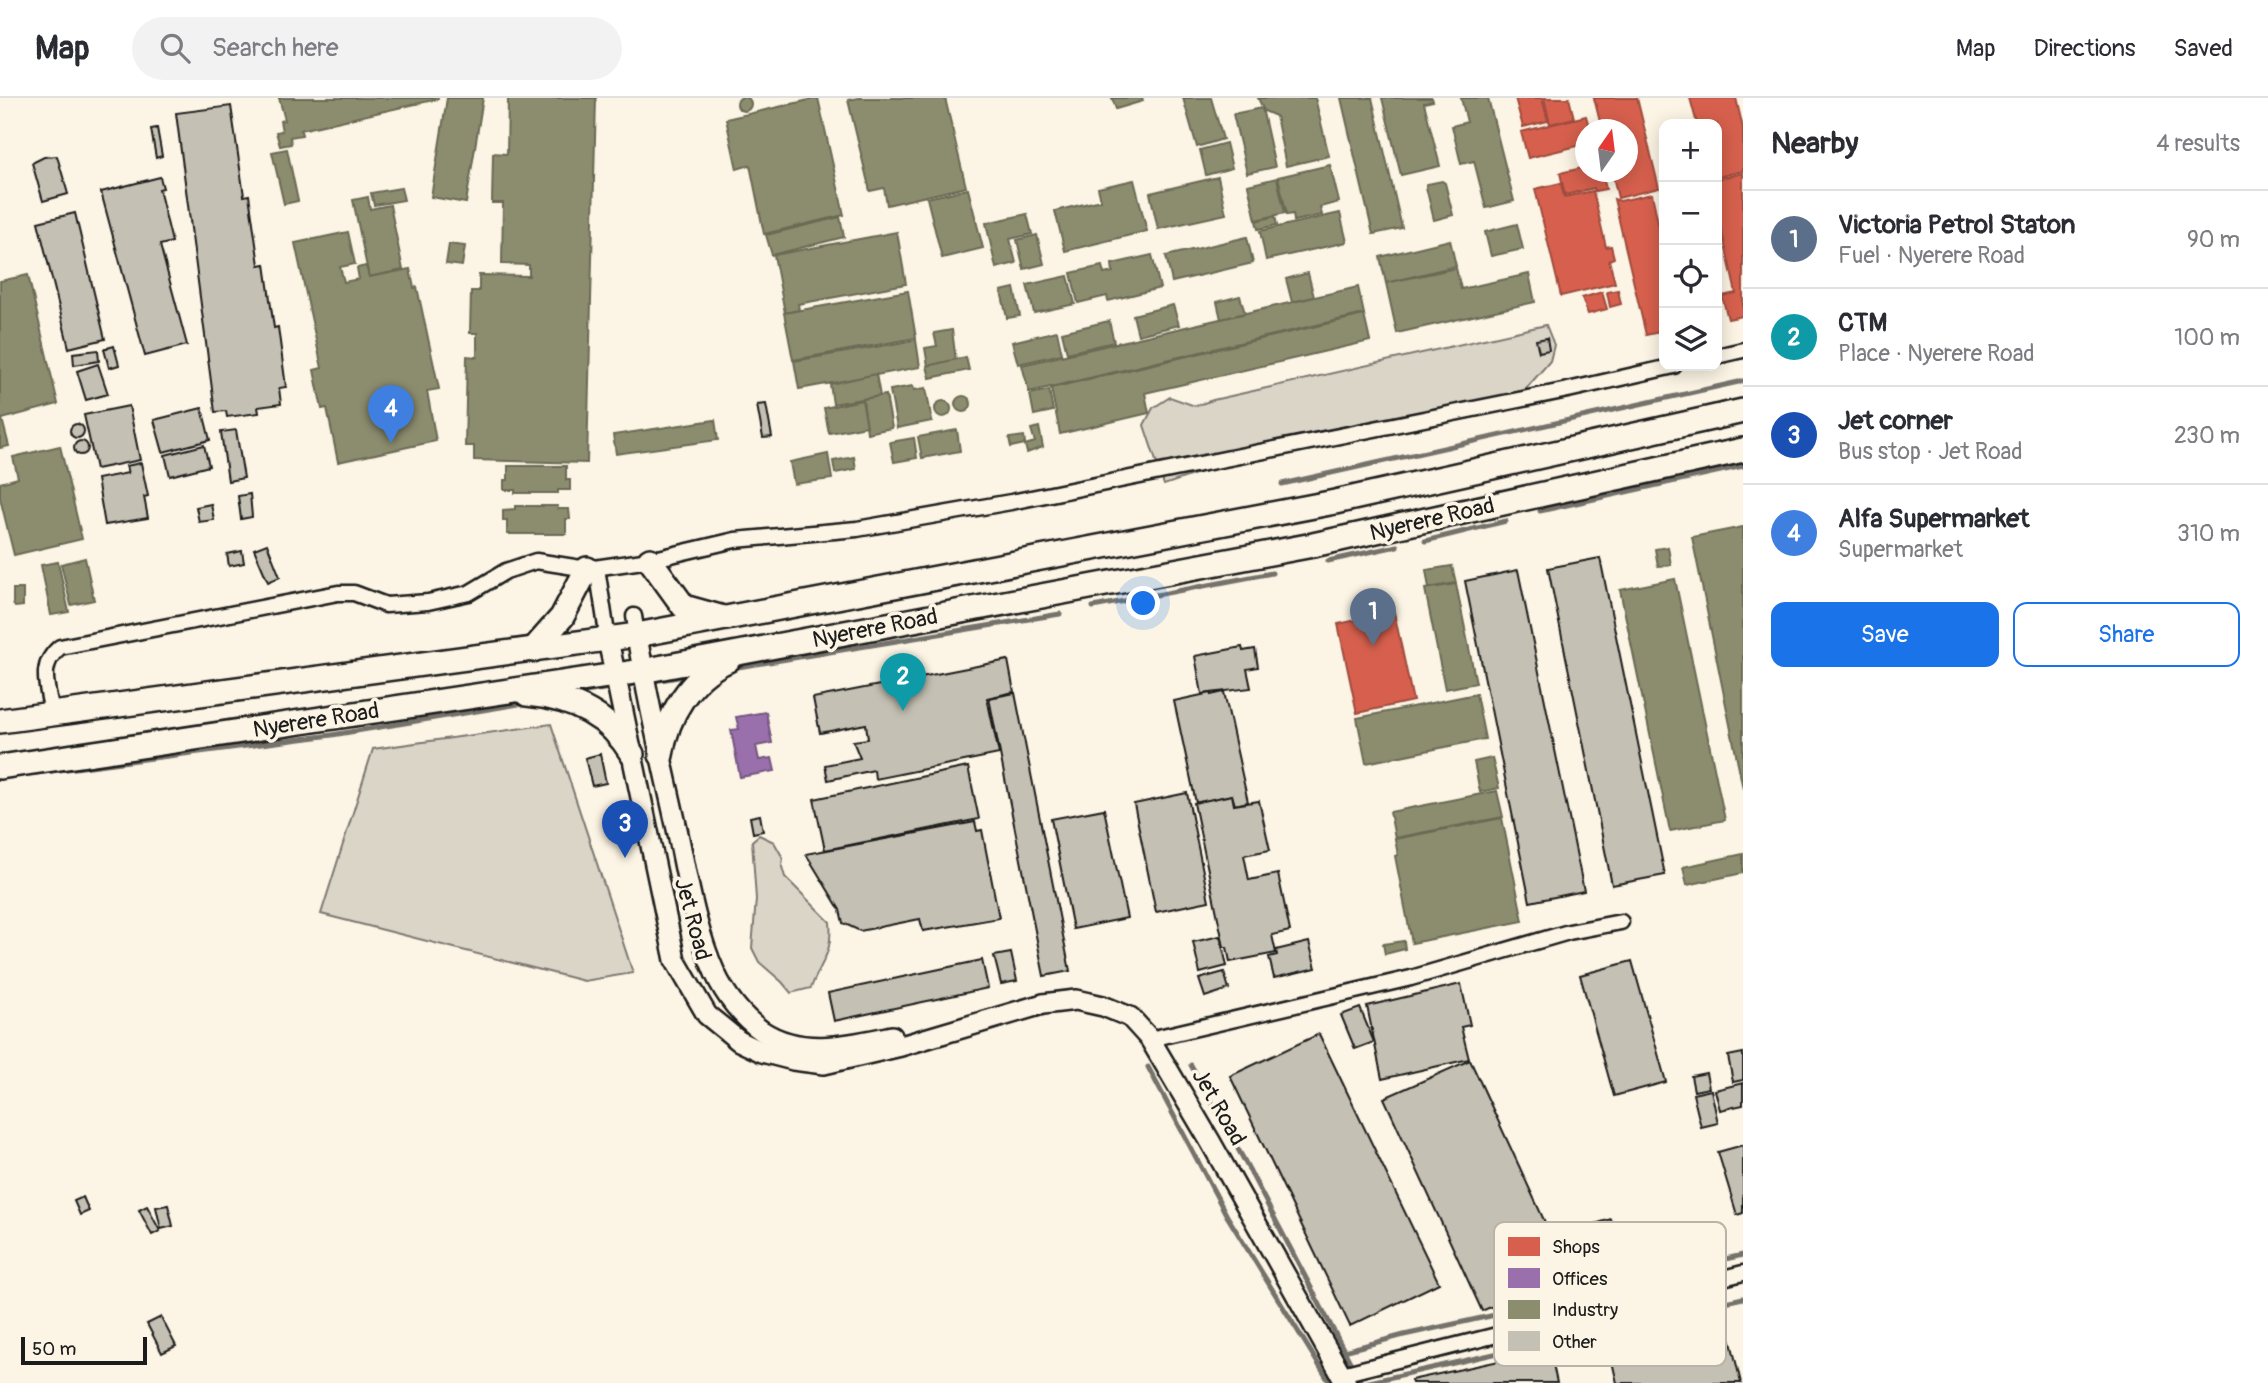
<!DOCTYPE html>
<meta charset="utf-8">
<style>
:root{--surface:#fff;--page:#f2f2f3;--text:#2b2b33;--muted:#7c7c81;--line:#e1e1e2;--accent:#1a73e8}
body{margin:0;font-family:Pangolin,sans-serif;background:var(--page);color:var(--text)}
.controls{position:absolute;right:21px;top:21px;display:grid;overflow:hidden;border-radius:14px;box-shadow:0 4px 18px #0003}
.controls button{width:63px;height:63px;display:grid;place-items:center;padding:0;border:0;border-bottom:2px solid var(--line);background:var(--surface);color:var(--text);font:35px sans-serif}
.compass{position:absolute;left:1575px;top:21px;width:63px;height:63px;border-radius:50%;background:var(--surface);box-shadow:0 4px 18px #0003;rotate:14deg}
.scale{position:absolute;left:21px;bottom:18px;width:126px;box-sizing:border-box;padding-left:7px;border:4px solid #1c1c1c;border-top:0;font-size:19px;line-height:24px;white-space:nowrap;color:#1c1c1c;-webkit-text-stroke:5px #fcf5e5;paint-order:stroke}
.you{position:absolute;left:1144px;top:506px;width:24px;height:24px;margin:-18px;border:5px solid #fff;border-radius:50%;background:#1a73e8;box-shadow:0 0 0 10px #1a73e833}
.badge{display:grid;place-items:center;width:46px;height:46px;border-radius:50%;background:var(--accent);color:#fff;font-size:23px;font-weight:700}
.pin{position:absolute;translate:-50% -58px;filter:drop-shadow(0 2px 4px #0008)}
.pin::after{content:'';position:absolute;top:37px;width:24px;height:21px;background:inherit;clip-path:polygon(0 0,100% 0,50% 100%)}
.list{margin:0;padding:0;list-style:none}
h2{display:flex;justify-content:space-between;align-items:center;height:91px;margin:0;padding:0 28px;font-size:30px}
h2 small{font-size:23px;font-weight:400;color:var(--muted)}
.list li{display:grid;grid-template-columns:46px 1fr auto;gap:21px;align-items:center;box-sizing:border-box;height:98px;padding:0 28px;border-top:2px solid var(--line)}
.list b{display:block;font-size:26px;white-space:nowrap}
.list p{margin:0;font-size:23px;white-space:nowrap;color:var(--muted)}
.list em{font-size:23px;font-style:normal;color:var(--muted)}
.actions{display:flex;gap:14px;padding:21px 28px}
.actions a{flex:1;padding:16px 0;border:2px solid var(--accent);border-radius:14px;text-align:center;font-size:24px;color:var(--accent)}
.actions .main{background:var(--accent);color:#fff}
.icon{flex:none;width:38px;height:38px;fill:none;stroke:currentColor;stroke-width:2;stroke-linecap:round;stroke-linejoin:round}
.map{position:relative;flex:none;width:1743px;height:1285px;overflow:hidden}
header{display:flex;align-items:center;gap:42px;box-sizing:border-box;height:98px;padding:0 35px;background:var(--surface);border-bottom:2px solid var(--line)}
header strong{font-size:33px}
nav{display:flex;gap:38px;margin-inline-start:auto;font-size:24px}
.search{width:490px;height:63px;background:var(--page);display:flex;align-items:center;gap:18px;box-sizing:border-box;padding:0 24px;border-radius:38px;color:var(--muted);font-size:26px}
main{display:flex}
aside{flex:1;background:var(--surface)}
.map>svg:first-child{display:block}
.green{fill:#dbd5c8;stroke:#7c7872;stroke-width:2}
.shops{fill:#d6604d;stroke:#9e4c3e;stroke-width:2}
.offices{fill:#9970ab;stroke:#745780;stroke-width:2}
.industry{fill:#8c8c6e;stroke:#6a6a55;stroke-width:2}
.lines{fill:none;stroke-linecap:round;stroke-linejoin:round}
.stream{stroke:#75726c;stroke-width:5}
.building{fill:#c4c0b3;stroke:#1c1c1c;stroke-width:2}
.minor-casing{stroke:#1c1c1c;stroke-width:19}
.secondary-casing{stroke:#1c1c1c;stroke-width:24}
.trunk-casing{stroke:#1c1c1c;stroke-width:28}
.minor{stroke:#fcf5e5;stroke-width:14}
.secondary{stroke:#fcf5e5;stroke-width:19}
.trunk{stroke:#fcf5e5;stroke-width:23}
.labels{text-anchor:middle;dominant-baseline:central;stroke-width:7;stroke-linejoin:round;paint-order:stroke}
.street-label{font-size:23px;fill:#1c1c1c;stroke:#fcf5e5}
.key{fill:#fcf5e5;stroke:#b9b4a9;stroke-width:2}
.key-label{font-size:19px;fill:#1c1c1c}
</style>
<header>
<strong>Map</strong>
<div class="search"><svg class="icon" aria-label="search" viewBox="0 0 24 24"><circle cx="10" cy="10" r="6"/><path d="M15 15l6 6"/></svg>Search here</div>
<nav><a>Map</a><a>Directions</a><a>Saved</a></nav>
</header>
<main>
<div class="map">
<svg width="1743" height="1285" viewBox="0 0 1743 1285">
<rect width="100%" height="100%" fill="#fcf5e5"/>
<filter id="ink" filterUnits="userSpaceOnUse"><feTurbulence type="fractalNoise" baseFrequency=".0143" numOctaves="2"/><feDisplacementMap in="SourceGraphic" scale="14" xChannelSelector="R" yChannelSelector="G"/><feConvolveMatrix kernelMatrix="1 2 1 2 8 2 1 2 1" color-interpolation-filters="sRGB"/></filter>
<g filter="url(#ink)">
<!-- green -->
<g class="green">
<polygon points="1546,227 1554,247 1550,263 1525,292 1451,309 1219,355 1199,375 1164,387 1144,327 1153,310 1170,299 1195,308 1213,302"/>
<polygon points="551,626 633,875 584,883 321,816 373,651"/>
<path d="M759 737 774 744 783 760 782 769 785 779 830 824C833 857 821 863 811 890L791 895 782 884 759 864 752 850 756 801 752 743Z"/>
</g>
<!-- shops -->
<g class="shops">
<polygon points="1515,0 1542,0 1548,23 1523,29"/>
<polygon points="1544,0 1569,0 1574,20 1550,26"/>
<polygon points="1594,0 1637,0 1659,90 1618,100 1612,74 1628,74 1628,32 1602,32"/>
<polygon points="1690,0 1736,0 1743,30 1743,73 1717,79 1717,26 1697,26"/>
<polygon points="1586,18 1590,32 1586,32 1586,46 1528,60 1521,34"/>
<polygon points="1586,69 1586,74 1602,74 1606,91 1595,93 1594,90 1565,97 1560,75"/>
<polygon points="1743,75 1743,218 1728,221 1722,198 1736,195 1717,112 1717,81"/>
<polygon points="1561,85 1564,99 1593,93 1606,149 1611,148 1614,160 1609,162 1615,185 1561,198 1535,91"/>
<polygon points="1652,96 1664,153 1664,233 1646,237 1614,101 1620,103"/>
<polygon points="1618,192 1621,206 1610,209 1607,194"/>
<polygon points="1602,194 1607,211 1588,216 1582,200"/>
<polygon points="1394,514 1413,603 1357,615 1338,526"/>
</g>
<!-- offices -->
<polygon class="offices" points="766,614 772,645 756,648 759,662 772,660 775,673 740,679 731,632 739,631 736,619"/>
<!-- industry -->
<g class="industry">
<circle cx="744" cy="6" r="7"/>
<polygon points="279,0 438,0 438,1 301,32 302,37 290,39 291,46 280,48 276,34 282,33 280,23 285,22"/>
<polygon points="447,0 483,0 466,105 431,99"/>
<polygon points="508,0 596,0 587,365 474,362 474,348 465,348 467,258 477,259 477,235 470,235 471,193 479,193 479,177 529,178 529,167 502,166 503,105 492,105 493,55 507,56"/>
<polygon points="818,0 844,117 764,136 750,67 737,71 726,21"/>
<polygon points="858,0 945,0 966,89 887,107 884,90 870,93 848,2"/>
<polygon points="1112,0 1142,0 1143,3 1116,11"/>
<polygon points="1183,0 1211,0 1223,41 1197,49"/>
<polygon points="1258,0 1315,0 1329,58 1286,68 1276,18 1264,13"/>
<polygon points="1341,0 1372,0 1402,130 1373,136"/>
<polygon points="1382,0 1432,0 1433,3 1424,5 1440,68 1401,77"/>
<polygon points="1461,0 1488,0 1514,103 1486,110 1474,63 1461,66 1452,28 1467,24"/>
<polygon points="1262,10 1275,69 1247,75 1233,16"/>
<polygon points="1226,45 1232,70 1206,77 1200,52"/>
<polygon points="287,51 298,103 284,106 272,54"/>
<polygon points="1330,67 1339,104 1320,109 1322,117 1294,123 1293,116 1287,117 1278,79"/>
<polygon points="1218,79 1226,116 1158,131 1150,95"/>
<polygon points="1277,80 1285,115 1256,122 1248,87"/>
<polygon points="1134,82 1147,133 1065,153 1055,113 1101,102 1098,90"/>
<polygon points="1442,83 1445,85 1453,117 1434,122 1426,89 1427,86"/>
<polygon points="401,90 404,102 374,107 371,95"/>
<polygon points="968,91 983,150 942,160 927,100"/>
<polygon points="368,99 370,111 390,107 403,172 369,179 353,102"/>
<polygon points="1340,115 1347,144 1266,162 1260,133"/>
<polygon points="1027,116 1032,136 1010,141 1016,165 996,170 986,125"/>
<polygon points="1275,118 1277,127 1258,131 1256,123"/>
<polygon points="840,119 844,139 772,157 766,137"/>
<polygon points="1517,126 1523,151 1491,158 1485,134"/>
<polygon points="348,134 355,166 340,169 344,184 359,181 357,170 366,168 369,179 410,171 414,190 417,189 439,291 427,293 436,343 338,364 327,310 322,311 314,272 322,270 295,145"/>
<polygon points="897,134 906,186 798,206 799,212 785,215 774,157"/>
<polygon points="1037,137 1044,166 1024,171 1017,142"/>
<polygon points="1247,139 1253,165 1172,184 1166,158"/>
<polygon points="1450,142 1456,168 1386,185 1380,159"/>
<polygon points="449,146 465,148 462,168 446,166"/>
<polygon points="1152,157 1160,190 1108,203 1107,198 1078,205 1071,175 1102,168 1104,176 1113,174 1112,166"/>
<polygon points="1456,170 1461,191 1529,176 1535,204 1397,235 1386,185"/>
<polygon points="1308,175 1314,199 1292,204 1286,181"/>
<polygon points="28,177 58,306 2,321 9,348 0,350 0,183"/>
<polygon points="1068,178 1075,206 1034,215 1027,187"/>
<polygon points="1358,189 1364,216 1029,294 1022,267"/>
<polygon points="1014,190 1020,218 1007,220 1001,193"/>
<polygon points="908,193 916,240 793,262 784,215"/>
<polygon points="1240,198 1245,215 1221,221 1217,204"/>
<polygon points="1173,207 1179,227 1138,237 1133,217"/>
<polygon points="1364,217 1370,243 1145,295 1149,315 1060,336 1051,290"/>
<polygon points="1109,223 1114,244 1067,255 1062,234"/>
<polygon points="952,232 956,263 928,268 925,250 937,248 934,235"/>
<polygon points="1057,233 1062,256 1018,266 1012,244"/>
<polygon points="916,242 920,269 799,291 794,263"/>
<polygon points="966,259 969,272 930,280 927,268"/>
<polygon points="876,276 880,298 833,306 830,286"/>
<polygon points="913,288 914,292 926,290 932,323 897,330 890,292"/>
<polygon points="1049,292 1053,313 1034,317 1030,296"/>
<polygon points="886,297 892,330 867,335 863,301"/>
<circle cx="963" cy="306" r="8"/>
<polygon points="862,302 867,328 829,335 824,310"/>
<circle cx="943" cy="311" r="8"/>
<polygon points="715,322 718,342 616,356 613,337"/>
<polygon points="1039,329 1043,349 1027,355 1025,347 1035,344 1031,331"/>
<polygon points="957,332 960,353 922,360 918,339"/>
<polygon points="1024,338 1025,346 1011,349 1009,340"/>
<polygon points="914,340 917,360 894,364 890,344"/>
<polygon points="60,348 82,441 14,457 0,400 0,385 18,380 13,359"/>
<polygon points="828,356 832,381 794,386 790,364"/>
<polygon points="854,359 856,371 835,375 833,363"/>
<polygon points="508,368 566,368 566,382 570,382 570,392 558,392 558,395 515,395 515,392 504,392 504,382 508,382"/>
<polygon points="515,408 557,408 558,411 569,411 570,421 566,421 566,436 507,436 507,422 503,422 503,412 515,411"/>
<polygon points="1743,429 1743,691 1692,439"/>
<polygon points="1668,449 1671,467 1658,468 1655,451"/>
<polygon points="85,460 94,502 71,507 61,466"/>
<polygon points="58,464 69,514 51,517 41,467"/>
<polygon points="1452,468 1456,485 1429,490 1426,472"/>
<polygon points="1675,481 1725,722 1670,733 1620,492"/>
<polygon points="1456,486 1476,585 1445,591 1425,491"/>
<polygon points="13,491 23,491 23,508 15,509 13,506"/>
<polygon points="1476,596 1485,641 1366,665 1357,620"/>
<polygon points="1492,660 1499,690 1480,694 1474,664"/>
<polygon points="1497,693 1503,719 1395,740 1390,714"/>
<polygon points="1502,720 1523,823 1412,845 1395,758 1398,757 1395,741"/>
<polygon points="1743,756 1743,775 1687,787 1683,769"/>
<polygon points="1404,843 1405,851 1385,856 1383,846"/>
</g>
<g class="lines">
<!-- stream -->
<g class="stream">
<polyline points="1282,386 1743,283"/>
<polyline points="1540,413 1743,368"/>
<polyline points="1425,443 1506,423"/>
<polyline points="1328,463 1397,448"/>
<polyline points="1093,509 1272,475"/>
<polyline points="732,570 1060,516"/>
<polyline points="573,596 691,577"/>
<polyline points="36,675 332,637 525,605"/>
<polyline points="1191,967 1243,1060 1361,1285"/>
<polyline points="1148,969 1227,1118 1330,1285"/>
<polyline points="1344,1253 1404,1237 1495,1217 1605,1178 1662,1163 1677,1172 1743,1157"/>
<polyline points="1365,1285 1743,1200"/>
</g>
</g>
<!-- building -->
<g class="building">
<polygon points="231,8 244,98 249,97 259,167 265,166 274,230 278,229 286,289 279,290 281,306 258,309 259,315 227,319 226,313 215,314 176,15"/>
<polygon points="157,30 162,58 156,60 151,31"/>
<polygon points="57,58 68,96 43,103 32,65 44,59"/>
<polygon points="160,79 163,90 159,91 172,144 160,147 187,247 145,258 101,94"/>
<polygon points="75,115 105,241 69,250 38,124"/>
<polygon points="1547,240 1549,252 1539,254 1536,242"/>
<polygon points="114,248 119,267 109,270 104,251"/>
<polygon points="98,252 99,263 74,267 73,255"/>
<polygon points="98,266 108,296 86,302 77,273"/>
<polygon points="766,306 772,339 763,340 757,307"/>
<polygon points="129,308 140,362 96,371 84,317"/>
<polygon points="202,310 210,342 163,354 154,322"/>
<circle cx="77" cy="333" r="7"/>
<polygon points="236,332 244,380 228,383 221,334"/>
<circle cx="81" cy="350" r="7"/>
<polygon points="204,347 209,368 170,378 165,357"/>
<polygon points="141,365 148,398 144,399 148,420 105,427 97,381 128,375 126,368"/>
<polygon points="250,396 252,419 241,421 238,398"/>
<polygon points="211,406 214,422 199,424 196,409"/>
<polygon points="267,446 280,479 268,484 254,451"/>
<polygon points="242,453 244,465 229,468 227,456"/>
<polygon points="1600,460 1665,777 1612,787 1548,470"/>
<polygon points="1518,472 1584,793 1530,804 1465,483"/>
<polygon points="1242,549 1243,553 1255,551 1258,569 1247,571 1251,590 1202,596 1195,558"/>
<polygon points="1008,562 1014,594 987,600 999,656 875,681 874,672 828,682 825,667 860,660 853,643 868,641 866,626 820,635 813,600"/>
<polygon points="1224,594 1248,704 1235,707 1232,697 1196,705 1174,603 1211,595 1211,597"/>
<polygon points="1015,595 1070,873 1044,878 989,600"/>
<polygon points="600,656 606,685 592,688 585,660"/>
<polygon points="968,669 979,721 825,752 814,701"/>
<polygon points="1187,695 1209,803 1156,814 1134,706"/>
<polygon points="1232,697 1234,707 1259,703 1270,752 1244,757 1249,782 1278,776 1290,833 1272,837 1276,855 1230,864 1227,849 1224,849 1194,705"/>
<polygon points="1104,711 1127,820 1073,831 1051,721"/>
<polygon points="760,717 763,733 753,735 750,719"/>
<polygon points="975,724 977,733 982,732 999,820 923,833 920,821 860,833 843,825 840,812 806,756"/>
<polygon points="1220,838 1227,868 1200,875 1193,844"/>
<polygon points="1309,844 1316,870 1274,880 1269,859 1277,857 1276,852"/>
<polygon points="1011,855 1017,883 1001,886 994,858"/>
<polygon points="982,862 988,890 834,923 828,895"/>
<polygon points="1632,863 1666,984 1614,998 1580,877"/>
<polygon points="1224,874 1229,891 1205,899 1199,881"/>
<polygon points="1461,886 1470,927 1461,929 1469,961 1382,981 1367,908"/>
<polygon points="1360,910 1374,944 1355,951 1341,917"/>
<polygon points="1319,936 1439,1185 1350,1228 1230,978"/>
<polygon points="1743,955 1743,982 1733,984 1728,958"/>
<polygon points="1470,962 1568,1174 1482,1213 1384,1000"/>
<polygon points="1706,975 1709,990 1694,993 1691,978"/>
<polygon points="1743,985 1743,1007 1720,1012 1715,992"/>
<polygon points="1711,992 1718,1025 1701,1029 1693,996"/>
<polygon points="1743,1047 1743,1115 1737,1117 1718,1054"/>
<polygon points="83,1099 89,1113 80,1117 74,1103"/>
<polygon points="168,1107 173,1128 161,1131 156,1109"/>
<polygon points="147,1108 160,1133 152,1137 139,1112"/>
<polygon points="1611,1121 1619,1152 1589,1160 1582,1130"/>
<polygon points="161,1219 176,1248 162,1255 147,1226"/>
<polygon points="1725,1219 1741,1285 1617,1285 1608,1246"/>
<polygon points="1550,1252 1557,1285 1412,1285 1411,1282"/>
</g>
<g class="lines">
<!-- minor casing -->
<g class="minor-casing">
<g id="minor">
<polyline points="1717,258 1743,252"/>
<polyline points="597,470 608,542"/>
<polyline points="634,518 637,537"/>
<path d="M52 616C48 589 37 568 60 549L338 495H354L386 507 428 504 469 495 506 473 536 463 587 471 650 462 735 442 857 431 1011 404 1568 292 1674 268"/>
<polyline points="1150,941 1411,880 1569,834 1621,824"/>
<polyline points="1342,1276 1743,1175"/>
</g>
</g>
<!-- secondary casing -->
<g class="secondary-casing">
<g id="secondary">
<path d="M637 537C647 603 663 667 677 731 687 778 695 831 715 875 725 897 742 919 762 933 801 959 849 947 892 938"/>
<polyline points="608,542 675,862 707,917 739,943 762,954 793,962 824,966 901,948 1043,906 1076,902 1103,908 1130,919 1150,941 1210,1043 1346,1285"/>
</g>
</g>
<!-- trunk casing -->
<g class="trunk-casing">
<g id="trunk">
<polyline points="650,462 684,509 720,519"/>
<polyline points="533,552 562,519 587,471"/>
<path d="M527 596C572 600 609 617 632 656"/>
<polyline points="0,623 637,537 1335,404 1743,313"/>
<path d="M661 657C667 617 690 579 728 562"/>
<polyline points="0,669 642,573 1313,447 1743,352"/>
</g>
</g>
<!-- minor -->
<use href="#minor" class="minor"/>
<!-- secondary -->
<use href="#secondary" class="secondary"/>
<!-- trunk -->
<use href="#trunk" class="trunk"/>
</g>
</g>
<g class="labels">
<!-- street labels -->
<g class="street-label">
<text transform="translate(1432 421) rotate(-13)">Nyerere Road</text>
<text transform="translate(875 530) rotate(-11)">Nyerere Road</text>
<text transform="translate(316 622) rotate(-9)">Nyerere Road</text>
<text transform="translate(693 821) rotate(75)">Jet Road</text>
<text transform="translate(1219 1009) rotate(60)">Jet Road</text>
</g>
</g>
<!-- legend -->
<rect x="1494" y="1124" width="232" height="144" rx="10" class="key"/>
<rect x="1508" y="1139" width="32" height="19" fill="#d6604d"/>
<rect x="1508" y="1170" width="32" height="20" fill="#9970ab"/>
<rect x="1508" y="1202" width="32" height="19" fill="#8c8c6e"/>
<rect x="1508" y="1233" width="32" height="20" fill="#c4c0b3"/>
<g class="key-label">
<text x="1552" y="1155">Shops</text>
<text x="1552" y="1187">Offices</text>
<text x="1552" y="1218">Industry</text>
<text x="1552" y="1250">Other</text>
</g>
</svg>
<div class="controls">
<button>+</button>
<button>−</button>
<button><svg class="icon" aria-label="locate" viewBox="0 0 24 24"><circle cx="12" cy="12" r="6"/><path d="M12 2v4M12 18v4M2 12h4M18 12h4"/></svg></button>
<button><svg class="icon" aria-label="layers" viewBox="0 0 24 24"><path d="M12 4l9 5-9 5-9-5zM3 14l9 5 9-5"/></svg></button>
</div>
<svg class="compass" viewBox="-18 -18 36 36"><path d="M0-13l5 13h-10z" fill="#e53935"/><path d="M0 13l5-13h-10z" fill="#7c7c81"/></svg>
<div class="scale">50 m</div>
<div class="you"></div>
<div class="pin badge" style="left:1373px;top:548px;background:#5c6f8a">1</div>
<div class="pin badge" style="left:903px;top:613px;background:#0f9aa8">2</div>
<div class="pin badge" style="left:625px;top:760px;background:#1a4fb4">3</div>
<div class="pin badge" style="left:391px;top:345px;background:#3f7fe0">4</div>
</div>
<aside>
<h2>Nearby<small>4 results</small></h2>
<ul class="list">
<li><span class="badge" style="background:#5c6f8a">1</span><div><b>Victoria Petrol Staton</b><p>Fuel · Nyerere Road</p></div><em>90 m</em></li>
<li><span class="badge" style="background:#0f9aa8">2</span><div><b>CTM</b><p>Place · Nyerere Road</p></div><em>100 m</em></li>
<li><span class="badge" style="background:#1a4fb4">3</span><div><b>Jet corner</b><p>Bus stop · Jet Road</p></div><em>230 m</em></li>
<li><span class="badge" style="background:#3f7fe0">4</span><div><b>Alfa Supermarket</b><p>Supermarket</p></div><em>310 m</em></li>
</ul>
<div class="actions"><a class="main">Save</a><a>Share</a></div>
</aside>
</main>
